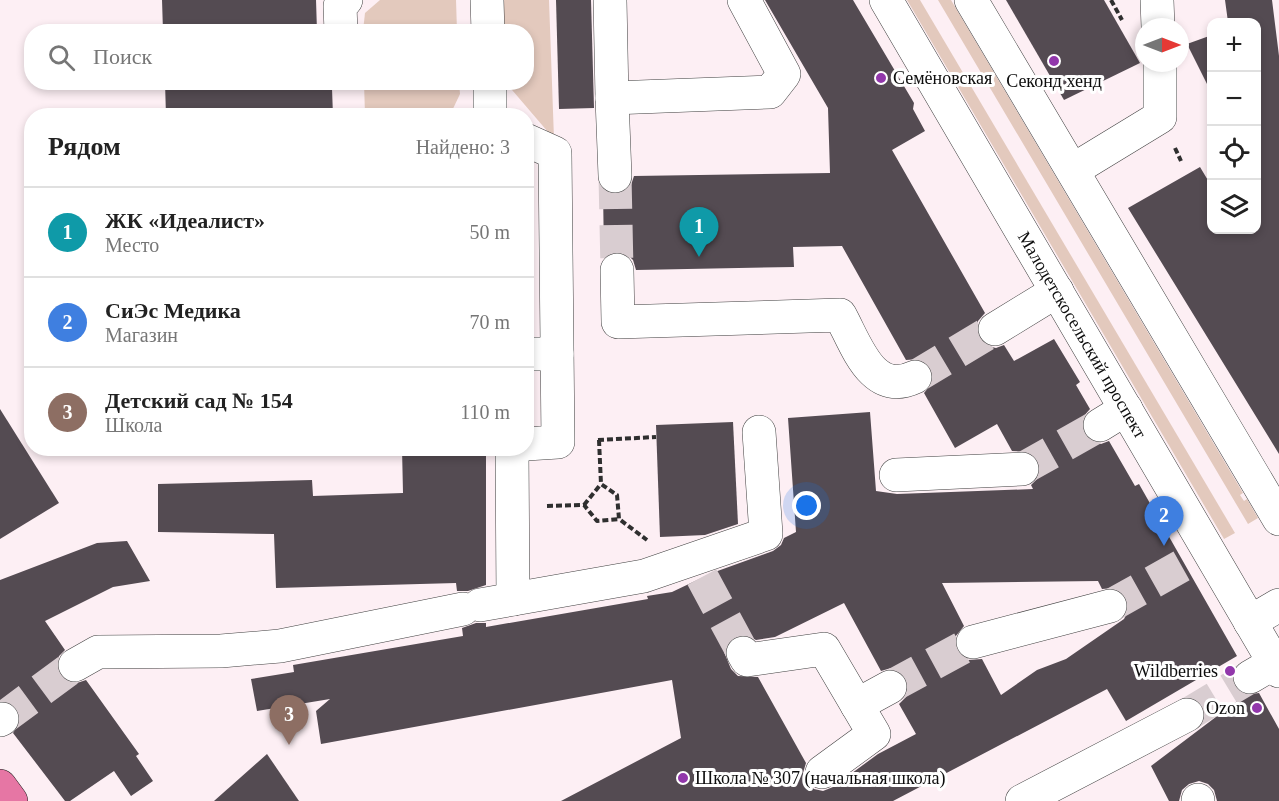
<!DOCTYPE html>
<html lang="ru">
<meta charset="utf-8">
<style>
:root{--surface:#fff;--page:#f6f6f6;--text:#222;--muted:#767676;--line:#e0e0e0;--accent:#ea580c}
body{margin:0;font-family:"Times New Roman",serif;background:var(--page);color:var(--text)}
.controls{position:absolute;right:18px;top:18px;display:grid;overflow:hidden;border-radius:12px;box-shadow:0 3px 9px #0003}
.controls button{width:54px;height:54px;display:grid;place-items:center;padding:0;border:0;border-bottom:2px solid var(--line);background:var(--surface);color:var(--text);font:30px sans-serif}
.compass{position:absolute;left:1135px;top:18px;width:54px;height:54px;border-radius:50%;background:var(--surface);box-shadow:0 3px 9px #0003;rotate:90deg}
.you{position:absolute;left:807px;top:506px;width:21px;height:21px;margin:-15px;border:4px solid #fff;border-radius:50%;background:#1a73e8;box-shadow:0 0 0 9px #1a73e833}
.badge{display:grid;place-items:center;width:39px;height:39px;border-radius:50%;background:var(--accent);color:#fff;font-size:20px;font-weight:700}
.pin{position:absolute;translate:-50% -50px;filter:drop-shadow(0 2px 3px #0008)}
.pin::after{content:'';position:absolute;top:32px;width:21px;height:18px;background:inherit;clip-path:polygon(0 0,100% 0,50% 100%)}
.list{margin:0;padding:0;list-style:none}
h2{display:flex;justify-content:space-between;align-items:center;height:78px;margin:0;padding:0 24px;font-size:26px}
h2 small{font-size:20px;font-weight:400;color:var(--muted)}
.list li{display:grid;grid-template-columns:39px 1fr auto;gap:18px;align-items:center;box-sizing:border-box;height:90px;padding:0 24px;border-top:2px solid var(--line)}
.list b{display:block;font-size:22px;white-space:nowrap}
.list p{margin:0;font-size:20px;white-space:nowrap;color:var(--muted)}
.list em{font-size:20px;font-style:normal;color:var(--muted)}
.icon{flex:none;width:33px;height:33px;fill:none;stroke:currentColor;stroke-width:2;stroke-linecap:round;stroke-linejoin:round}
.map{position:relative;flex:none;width:1279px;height:801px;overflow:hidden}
.search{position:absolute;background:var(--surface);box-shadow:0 3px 9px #0003;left:24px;top:24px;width:510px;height:66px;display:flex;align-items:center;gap:15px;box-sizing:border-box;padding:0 21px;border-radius:24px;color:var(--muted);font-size:22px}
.panel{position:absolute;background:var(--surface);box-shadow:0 3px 9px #0003;left:24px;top:108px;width:510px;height:348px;border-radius:24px}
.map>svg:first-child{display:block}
.green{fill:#e3c9bd}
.building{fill:#544b52;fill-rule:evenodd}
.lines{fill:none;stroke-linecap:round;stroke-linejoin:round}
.minor-tunnel{stroke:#d9cdd1;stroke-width:33;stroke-dasharray:33 16;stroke-linecap:butt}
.minor-casing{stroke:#404040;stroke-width:34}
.major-casing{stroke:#1e1e1e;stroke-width:34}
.path{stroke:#2f2f2f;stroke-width:4;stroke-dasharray:6 3;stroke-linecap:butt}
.minor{stroke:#fff;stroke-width:33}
.major{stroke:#e676a4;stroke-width:33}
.poi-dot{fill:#9237ab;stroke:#fff;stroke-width:2}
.labels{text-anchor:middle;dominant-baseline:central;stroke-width:6;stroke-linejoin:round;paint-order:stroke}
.poi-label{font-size:18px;fill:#0d0d0d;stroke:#fff;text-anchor:start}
.street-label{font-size:18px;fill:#0d0d0d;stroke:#fff}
</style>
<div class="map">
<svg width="1279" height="801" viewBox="0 0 1279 801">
<rect width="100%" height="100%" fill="#fdeff4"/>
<!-- green -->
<g class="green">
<polygon points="380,0 456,0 457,31 363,31 365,13"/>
<polygon points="496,0 549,0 554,139 506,83 526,82 526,32 497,31"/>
<polygon points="907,0 920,0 1235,533 1224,539"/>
<polygon points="938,0 951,0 1243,493 1240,495 1244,501 1247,499 1258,518 1248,524"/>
<polygon points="364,83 459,83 460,94 450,115 365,115"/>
</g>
<!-- building -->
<g class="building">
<polygon points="162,0 316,0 317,32 163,32"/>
<polygon points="556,0 591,0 594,108 559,109"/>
<path d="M765 0H853L914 103 913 109 925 131 892 150 985 313 978 321 976 330 979 338 987 346 996 348 1004 345 1014 361 1054 339 1080 382 1076 385 1090 409 1083 417 1081 426 1084 434 1092 442 1101 444 1109 441 1135 486 1139 484 1237 656 1126 721 1107 689 893 801H561L681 738 672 680 321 744 316 711 330 699 257 711 251 679 294 672 293 665 463 636 462 628 476 623H486V627L648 599 647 596 672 592 712 573 773 551 781 545 784 538 796 532 788 418 870 412 876 491 897 494 1033 489 1031 485 1038 478 1041 469 1038 459 1030 452 1012 451 997 424 955 448 924 393 933 382V371L927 363 920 359 906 360 842 246 793 247 794 267 636 270 633 260 626 253 616 251 604 257 603 189 615 195 624 192 631 185 634 176 830 173 828 108ZM1098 581 1102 589 1114 588 1124 593 1128 602V611L1124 619 1066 659 1037 670 1001 695 982 659 968 660 960 656 955 647V637L964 626 942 583ZM844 603 881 671 891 668 899 671 906 678 909 688 906 697 899 704 916 734 878 754 833 787 823 791 814 789 807 783 803 773 806 763 758 677 738 676 731 669 724 652 727 643 734 636 744 634 756 640 775 637Z"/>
<polygon points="1006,0 1104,0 1140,63 1064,100"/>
<polygon points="1225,0 1272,0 1279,56 1279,454 1128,208 1200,167 1212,187 1212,230 1257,230 1257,22 1228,22"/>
<polygon points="1212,35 1212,94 1187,44"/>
<polygon points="165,82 319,82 319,89 332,88 333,116 166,116"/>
<polygon points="0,409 59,503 0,539"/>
<polygon points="733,422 738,524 705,535 660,537 656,425"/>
<polygon points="402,448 486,448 486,585 468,591 457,591 456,583 276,588 274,534 158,532 158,484 312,480 313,496 403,493"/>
<polygon points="127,541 150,581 113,587 45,621 65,650 59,656 56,664 59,675 65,681 74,684 86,680 139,754 136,756 153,781 131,796 114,771 70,801 65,801 13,733 21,721 18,710 12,703 0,701 0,580 97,543"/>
<polygon points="1259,693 1279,729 1279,801 1217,801 1214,790 1208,784 1199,781 1189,784 1182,790 1179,801 1169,801 1151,766 1245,695"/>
<polygon points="267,754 299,801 214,801"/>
</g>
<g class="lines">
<!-- minor-tunnel -->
<g class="minor-tunnel">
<polyline points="615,176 617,270"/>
<polyline points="915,377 995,329"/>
<polyline points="1022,469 1100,425"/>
<polyline points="702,577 743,653"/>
<polyline points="1110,606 1185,564"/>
<polyline points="890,687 973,642"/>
<polyline points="1187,715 1250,677"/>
<polyline points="2,719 75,665"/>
</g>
<!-- minor casing -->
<g class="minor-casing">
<g id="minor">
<polyline points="487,0 488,32"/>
<polyline points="610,0 612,98 770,92 784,74 744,0"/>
<path id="s1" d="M886 0 1279 671"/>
<polyline points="971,0 1279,519"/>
<polyline points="1157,0 1158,27"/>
<polyline points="341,32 340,6 346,0"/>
<polyline points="490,82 490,116"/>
<polyline points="612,98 615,176"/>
<polyline points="526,140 555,153 558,442 526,444"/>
<polyline points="1073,170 1160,117 1160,63"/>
<path d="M617 270 618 322 840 315C857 346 872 397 915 377"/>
<polyline points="995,329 1057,291"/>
<polyline points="526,354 557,354"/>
<polyline points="1100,425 1126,409"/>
<polyline points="512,448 513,599"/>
<polyline points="896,475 1022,469"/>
<polyline points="480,605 644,576 766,534 759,432"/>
<polyline points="1250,622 1279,605"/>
<polyline points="973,642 1110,606"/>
<polyline points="743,653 747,660 824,649 874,734 822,772"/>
<polyline points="75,665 98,652 221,651 280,646 463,609"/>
<polyline points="1250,677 1274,663"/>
<polyline points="857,705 890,687"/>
<polyline points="0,720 2,719"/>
<polyline points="1198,800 1198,801"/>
<polyline points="1022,801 1187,715"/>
</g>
</g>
<!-- major casing -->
<g class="major-casing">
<polyline id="major" points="0,786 11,801"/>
</g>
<!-- path -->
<g class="path">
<polyline points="1111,0 1122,20"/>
<polyline points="1175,148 1181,161"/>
<polyline points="598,440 656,437"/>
<polyline points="599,440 601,484 617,495 619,519 647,540"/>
<polyline points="584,505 601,484"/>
<polyline points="547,506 584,505 597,521 619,519"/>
</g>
<!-- minor -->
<use href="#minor" class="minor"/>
<!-- major -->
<use href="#major" class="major"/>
</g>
<!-- markers -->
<g class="poi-dot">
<circle cx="1054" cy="61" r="6"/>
<circle cx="881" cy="78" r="6"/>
<circle cx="1230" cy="671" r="6"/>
<circle cx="1257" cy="708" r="6"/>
<circle cx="683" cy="778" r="6"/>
</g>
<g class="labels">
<!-- poi labels -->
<g class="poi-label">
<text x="893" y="78">Семёновская</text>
<text x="1054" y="81" text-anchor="middle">Секонд хенд</text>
<text x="1218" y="671" text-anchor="end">Wildberries</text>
<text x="1245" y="708" text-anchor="end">Ozon</text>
<text x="695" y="778">Школа № 307 (начальная школа)</text>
</g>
<!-- street labels -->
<g class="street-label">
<text stroke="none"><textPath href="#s1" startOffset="388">Малодетскосельский проспект</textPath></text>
</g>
</g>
</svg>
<div class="controls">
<button>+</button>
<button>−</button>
<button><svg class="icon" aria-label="locate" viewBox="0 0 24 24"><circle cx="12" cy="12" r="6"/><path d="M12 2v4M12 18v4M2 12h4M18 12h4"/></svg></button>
<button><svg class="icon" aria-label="layers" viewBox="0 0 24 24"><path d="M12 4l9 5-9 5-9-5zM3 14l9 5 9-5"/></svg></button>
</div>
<svg class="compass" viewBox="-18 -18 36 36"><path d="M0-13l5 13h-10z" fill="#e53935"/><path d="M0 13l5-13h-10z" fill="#767676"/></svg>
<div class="you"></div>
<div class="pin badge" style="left:699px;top:257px;background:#0f9aa8">1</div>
<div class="pin badge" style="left:1164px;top:546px;background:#3f7fe0">2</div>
<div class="pin badge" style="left:289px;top:745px;background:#8d6e63">3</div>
<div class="search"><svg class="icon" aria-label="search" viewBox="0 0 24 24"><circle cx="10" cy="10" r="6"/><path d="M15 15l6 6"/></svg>Поиск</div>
<section class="panel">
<h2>Рядом<small>Найдено: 3</small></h2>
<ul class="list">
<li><span class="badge" style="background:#0f9aa8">1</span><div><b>ЖК «Идеалист»</b><p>Место</p></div><em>50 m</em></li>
<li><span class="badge" style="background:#3f7fe0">2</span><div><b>СиЭс Медика</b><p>Магазин</p></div><em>70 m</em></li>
<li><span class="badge" style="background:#8d6e63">3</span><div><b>Детский сад № 154</b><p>Школа</p></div><em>110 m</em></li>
</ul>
</section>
</div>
